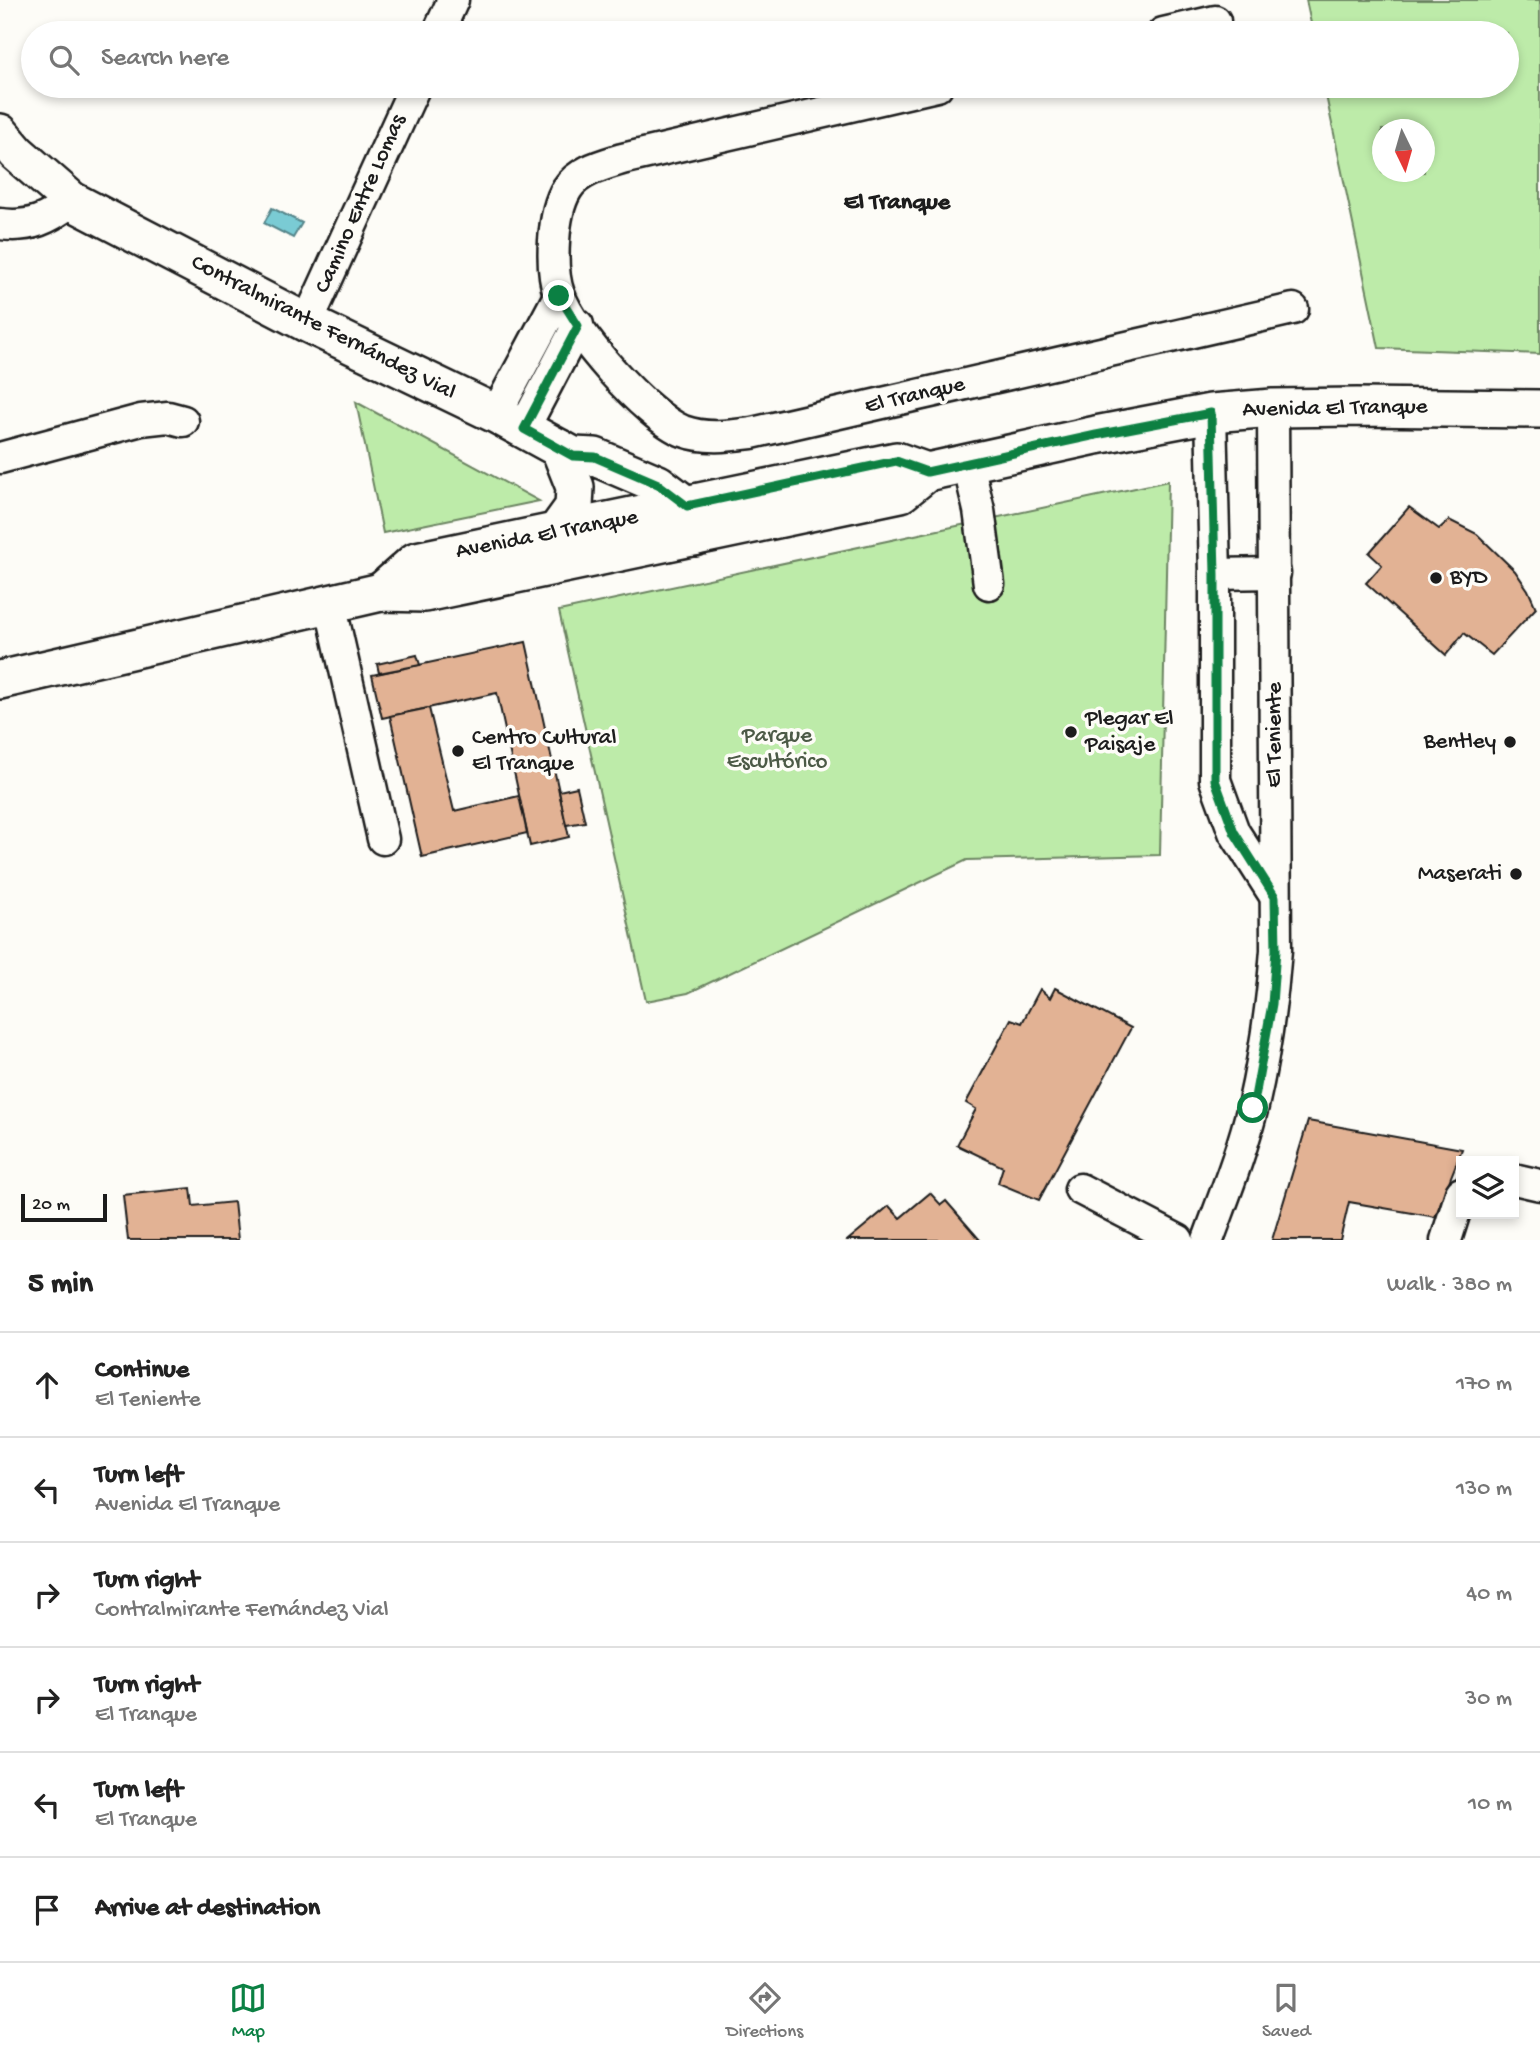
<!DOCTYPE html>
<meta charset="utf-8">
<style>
:root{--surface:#fff;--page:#f2f2f2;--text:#222;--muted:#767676;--line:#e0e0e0;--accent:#0b8043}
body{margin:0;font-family:"Gochi Hand",sans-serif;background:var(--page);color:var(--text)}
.controls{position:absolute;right:21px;bottom:21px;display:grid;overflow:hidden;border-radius:0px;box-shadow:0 4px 10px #0003}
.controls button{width:63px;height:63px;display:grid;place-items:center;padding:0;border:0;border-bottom:2px solid var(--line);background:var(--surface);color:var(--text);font:35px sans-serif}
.compass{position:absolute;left:1372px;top:119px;width:63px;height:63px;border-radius:50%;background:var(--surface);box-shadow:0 4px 10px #0003;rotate:175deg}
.scale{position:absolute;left:21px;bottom:18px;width:86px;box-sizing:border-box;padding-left:7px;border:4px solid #1c1c1c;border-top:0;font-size:19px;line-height:24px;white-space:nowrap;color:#1c1c1c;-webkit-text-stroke:5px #fdfcf7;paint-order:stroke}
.stop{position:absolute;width:21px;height:21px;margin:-16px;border:5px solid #0b8043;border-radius:50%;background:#fff}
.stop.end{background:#0b8043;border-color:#fff;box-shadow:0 2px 7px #0008}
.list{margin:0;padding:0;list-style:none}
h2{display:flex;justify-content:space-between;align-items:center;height:91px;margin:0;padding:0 28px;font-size:30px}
h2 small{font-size:23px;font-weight:400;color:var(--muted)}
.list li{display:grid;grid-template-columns:46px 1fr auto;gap:21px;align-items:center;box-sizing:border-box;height:105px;padding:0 28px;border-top:2px solid var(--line)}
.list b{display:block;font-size:26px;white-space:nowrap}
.list p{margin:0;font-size:23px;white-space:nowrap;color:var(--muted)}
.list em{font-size:23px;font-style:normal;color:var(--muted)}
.icon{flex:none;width:38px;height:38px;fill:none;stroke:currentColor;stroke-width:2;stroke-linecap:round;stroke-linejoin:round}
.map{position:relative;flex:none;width:1540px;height:1240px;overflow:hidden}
.search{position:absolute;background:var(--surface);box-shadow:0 4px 10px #0003;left:21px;right:21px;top:21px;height:77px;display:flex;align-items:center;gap:18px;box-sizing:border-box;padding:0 24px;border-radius:38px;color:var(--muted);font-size:26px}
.sheet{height:721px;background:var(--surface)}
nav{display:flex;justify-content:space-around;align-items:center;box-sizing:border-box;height:98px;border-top:2px solid var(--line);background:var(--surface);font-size:19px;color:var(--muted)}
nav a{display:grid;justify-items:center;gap:4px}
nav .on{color:var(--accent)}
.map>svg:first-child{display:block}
.green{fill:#bdeba9;stroke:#6c8462;stroke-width:2;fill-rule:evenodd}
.water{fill:#7acbd4;stroke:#54858a;stroke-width:2}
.building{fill:#e2b294;stroke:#1c1c1c;stroke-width:2}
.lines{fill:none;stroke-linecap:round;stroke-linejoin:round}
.minor-casing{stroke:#1c1c1c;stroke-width:35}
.major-casing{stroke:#1c1c1c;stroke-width:42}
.minor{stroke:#fdfcf7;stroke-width:30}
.major{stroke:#fdfcf7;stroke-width:37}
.route{stroke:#0b8043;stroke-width:9}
.poi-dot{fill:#1c1c1c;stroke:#fdfcf7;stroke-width:2.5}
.labels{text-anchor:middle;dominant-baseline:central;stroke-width:7;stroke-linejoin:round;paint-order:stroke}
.street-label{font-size:23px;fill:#1c1c1c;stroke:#fdfcf7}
.poi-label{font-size:23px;fill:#1c1c1c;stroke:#fdfcf7;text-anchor:start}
.park-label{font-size:23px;fill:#4c5a46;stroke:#fdfcf7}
.neighbourhood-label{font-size:24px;font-weight:bold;fill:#1c1c1c;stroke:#fdfcf7}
</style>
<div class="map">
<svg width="1540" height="1240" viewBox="0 0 1540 1240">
<rect width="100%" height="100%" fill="#fdfcf7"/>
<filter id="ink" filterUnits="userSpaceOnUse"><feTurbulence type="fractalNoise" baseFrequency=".0143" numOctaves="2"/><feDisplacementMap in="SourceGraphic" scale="14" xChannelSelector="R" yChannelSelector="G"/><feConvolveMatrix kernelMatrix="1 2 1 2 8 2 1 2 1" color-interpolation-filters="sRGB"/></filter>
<g filter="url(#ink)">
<!-- green -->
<g class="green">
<path d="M1306 0H1540V354L1379 348 1324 86H1507V33H1313ZM1382 130H1424V172H1382Z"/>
<polygon points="356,402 539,501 383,533"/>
<polygon points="1168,481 1160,855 967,860 688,993 646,1001 559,611"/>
</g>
<!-- water -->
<polygon class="water" points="272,208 302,223 293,238 264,223"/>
<!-- building -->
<g class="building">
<polygon points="1409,507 1439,529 1449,520 1477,534 1515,571 1528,590 1536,608 1492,655 1464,633 1446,655 1366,583 1382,565 1369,553"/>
<polygon points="526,642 569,837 530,846 497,693 382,718 372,675"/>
<polygon points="417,655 420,665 379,673 377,664"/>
<polygon points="429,708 454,811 519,796 527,833 422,857 390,716"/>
<polygon points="577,787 585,822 566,825 559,791"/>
<polygon points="1055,988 1131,1028 1039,1200 998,1183 1003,1167 957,1145 976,1109 966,1103 1011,1019 1022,1023 1040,989 1050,998"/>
<polygon points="1308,1121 1462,1149 1435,1217 1349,1202 1340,1240 1272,1240"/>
<polygon points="191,1188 193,1206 234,1202 238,1240 128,1240 123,1195"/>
<polygon points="930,1193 941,1205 946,1201 980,1240 848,1240 889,1206 900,1218"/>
</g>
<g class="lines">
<!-- minor casing -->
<g class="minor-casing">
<g id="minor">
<polyline points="438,33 453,0"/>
<polyline points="1163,33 1215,21"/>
<path d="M937 86 622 159C603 165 578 171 567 189 552 213 550 269 559 294 571 331 647 417 683 431 705 439 728 436 752 433L1293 309"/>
<path d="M0 224C31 228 48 219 72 201"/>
<polyline points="307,323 415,86"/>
<polyline points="1211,413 1215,574 1215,780 1234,832 1275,896"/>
<polyline points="496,414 559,296"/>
<polyline points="524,428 578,325"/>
<polyline points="0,458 141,420 168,417 183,421"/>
<polyline points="968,464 979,510 989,584"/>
<polyline points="1215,574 1275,573"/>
<polyline points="330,603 383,839"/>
<polyline points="1514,1179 1540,1185"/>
<polyline points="1080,1189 1178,1240"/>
<path d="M1208 1240C1224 1196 1242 1152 1253 1106 1265 1054 1272 1003 1276 950L1273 408"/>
<polyline points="1446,1240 1461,1193"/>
</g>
</g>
<!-- major casing -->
<g class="major-casing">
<g id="major">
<polyline points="0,133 17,153 72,201 307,323 496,414 573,456 595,457 658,484 687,506 694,537"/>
<polyline points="556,532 574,507 575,487 560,449"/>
<polyline points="381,592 416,561 896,461 927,472"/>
<polyline points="0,680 381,592 425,593 901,493 927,472 1096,435 1211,413 1273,408 1357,407 1540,409"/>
</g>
</g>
<!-- minor -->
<use href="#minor" class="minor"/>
<!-- major -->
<use href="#major" class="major"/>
</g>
</g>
<g class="lines" filter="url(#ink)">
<!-- route -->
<polyline class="route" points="559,296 578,326 524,429 573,456 595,457 658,484 687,506 896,461 927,472 1096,435 1211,413 1215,574 1215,780 1234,832 1275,897 1276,950 1272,1004 1253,1108"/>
</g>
<!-- markers -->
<g class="poi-dot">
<circle cx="1436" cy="578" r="7"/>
<circle cx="1071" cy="732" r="7"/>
<circle cx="1510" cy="742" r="7"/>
<circle cx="458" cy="751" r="7"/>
<circle cx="1516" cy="874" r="7"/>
</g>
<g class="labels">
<!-- street labels -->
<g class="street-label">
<text transform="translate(361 204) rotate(-66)">Camino Entre Lomas</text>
<text transform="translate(323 328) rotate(27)">Contralmirante Fernández Vial</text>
<text transform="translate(915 396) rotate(-13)">El Tranque</text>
<text transform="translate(1335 409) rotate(-1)">Avenida El Tranque</text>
<text transform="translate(547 535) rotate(-11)">Avenida El Tranque</text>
<text transform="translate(1275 735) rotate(-90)">El Teniente</text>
</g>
<!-- poi labels -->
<g class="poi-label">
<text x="1450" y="578">BYD</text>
<text x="1085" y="719">Plegar El<tspan x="1085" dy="26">Paisaje</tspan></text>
<text x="472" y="738">Centro Cultural<tspan x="472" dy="26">El Tranque</tspan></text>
<text x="1496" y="742" text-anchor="end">Bentley</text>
<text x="1502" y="874" text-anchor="end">Maserati</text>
</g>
<!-- park labels -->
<g class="park-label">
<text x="777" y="736">Parque<tspan x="777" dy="26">Escultórico</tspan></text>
</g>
<!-- neighbourhood labels -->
<g class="neighbourhood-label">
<text x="897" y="203">El Tranque</text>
</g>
</g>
</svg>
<div class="controls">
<button><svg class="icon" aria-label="layers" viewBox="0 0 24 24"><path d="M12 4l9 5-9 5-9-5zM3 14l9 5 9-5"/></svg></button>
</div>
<svg class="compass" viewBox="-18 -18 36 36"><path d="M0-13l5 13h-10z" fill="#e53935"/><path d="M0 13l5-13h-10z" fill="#767676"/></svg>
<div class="scale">20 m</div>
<div class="stop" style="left:1253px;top:1108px"></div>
<div class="stop end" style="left:559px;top:296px"></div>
<div class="search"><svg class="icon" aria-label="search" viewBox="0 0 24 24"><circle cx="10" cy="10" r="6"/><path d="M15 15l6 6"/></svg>Search here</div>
</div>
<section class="sheet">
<h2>5 min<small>Walk · 380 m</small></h2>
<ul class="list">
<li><svg class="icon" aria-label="ahead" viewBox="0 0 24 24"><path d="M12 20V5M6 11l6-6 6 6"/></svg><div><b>Continue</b><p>El Teniente</p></div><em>170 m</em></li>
<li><svg class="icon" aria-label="left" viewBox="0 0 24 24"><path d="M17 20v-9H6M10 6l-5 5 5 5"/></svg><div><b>Turn left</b><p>Avenida El Tranque</p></div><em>130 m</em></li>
<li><svg class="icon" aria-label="right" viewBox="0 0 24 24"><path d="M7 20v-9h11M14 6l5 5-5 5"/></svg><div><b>Turn right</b><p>Contralmirante Fernández Vial</p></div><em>40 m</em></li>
<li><svg class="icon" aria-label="right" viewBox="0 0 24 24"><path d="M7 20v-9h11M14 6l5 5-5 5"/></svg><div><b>Turn right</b><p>El Tranque</p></div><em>30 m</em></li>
<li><svg class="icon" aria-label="left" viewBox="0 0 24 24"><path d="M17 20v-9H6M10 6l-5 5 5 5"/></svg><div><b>Turn left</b><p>El Tranque</p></div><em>10 m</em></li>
<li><svg class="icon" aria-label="arrive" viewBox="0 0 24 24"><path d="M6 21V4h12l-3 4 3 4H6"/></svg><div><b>Arrive at destination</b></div></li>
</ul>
</section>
<nav>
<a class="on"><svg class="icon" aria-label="map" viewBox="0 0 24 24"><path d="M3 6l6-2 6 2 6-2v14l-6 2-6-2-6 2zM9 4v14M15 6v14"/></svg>Map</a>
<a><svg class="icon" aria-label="directions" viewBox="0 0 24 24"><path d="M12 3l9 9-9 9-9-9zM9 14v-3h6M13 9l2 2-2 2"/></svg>Directions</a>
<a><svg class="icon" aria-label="saved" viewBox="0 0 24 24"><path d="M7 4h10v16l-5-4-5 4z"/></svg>Saved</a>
</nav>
